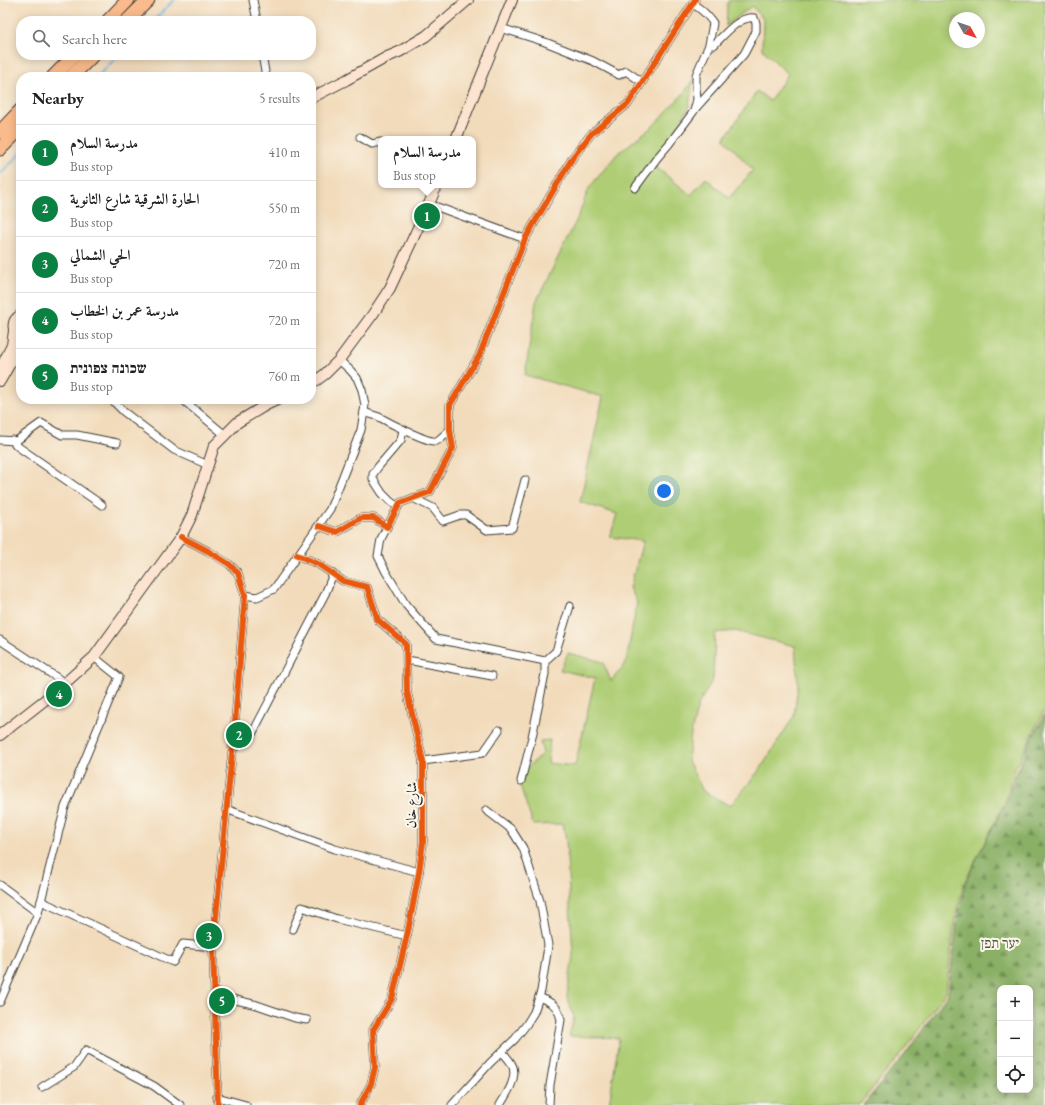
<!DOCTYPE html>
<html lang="en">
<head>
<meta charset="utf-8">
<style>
  body { margin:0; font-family:"EB Garamond",Amiri,"Frank Ruhl Libre",serif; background:#f6f6f6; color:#202124 }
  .controls { position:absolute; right:12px; bottom:12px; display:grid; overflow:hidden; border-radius:8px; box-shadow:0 2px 10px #0003 }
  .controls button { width:36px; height:36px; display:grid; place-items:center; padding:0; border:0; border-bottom:1px solid #e0e0e0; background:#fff; color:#202124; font:20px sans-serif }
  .compass { position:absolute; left:949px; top:12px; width:36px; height:36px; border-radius:50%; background:#fff; box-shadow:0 2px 10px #0003; rotate:130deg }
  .you { position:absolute; left:664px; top:491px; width:14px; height:14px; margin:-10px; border:3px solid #fff; border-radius:50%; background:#1a73e8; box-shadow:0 0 0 6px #1a73e833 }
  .badge { display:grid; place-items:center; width:26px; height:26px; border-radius:50%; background:#0b8043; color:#fff; font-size:13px; font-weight:700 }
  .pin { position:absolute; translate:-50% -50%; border:2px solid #fff; box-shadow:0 1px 4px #0006 }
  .popup { position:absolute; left:378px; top:136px; width:98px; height:52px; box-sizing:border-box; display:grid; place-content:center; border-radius:8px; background:#fff; filter:drop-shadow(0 1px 3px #0005); font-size:13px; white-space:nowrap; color:#757577 }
  .popup b { font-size:15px; color:#202124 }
  .popup::after { content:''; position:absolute; left:50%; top:100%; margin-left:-8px; border:8px solid transparent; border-top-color:#fff }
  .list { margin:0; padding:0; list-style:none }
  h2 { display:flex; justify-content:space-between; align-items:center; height:52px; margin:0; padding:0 16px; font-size:17px }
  h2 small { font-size:13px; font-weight:400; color:#757577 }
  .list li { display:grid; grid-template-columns:26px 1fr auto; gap:12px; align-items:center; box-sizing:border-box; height:56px; padding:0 16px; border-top:1px solid #e0e0e0 }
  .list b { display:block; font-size:15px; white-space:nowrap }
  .list p { margin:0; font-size:13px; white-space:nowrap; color:#757577 }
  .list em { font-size:13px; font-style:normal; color:#757577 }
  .icon { flex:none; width:22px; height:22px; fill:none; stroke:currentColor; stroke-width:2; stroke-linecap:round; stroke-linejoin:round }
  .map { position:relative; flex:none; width:1045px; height:1105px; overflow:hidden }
  .search { position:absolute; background:#fff; box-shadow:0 2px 10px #0003; left:16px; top:16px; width:300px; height:44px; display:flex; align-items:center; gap:10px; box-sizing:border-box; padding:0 14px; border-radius:16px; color:#757577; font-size:15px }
  .panel { position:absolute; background:#fff; box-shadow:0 2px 10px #0003; left:16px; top:72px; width:300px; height:332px; border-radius:16px }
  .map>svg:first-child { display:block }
</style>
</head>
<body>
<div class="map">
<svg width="1045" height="1105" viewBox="0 0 1045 1105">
  <defs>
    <pattern id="forest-firs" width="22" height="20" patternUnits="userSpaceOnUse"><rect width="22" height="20" fill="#8ab066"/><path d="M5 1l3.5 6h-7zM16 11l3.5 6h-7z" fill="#708e53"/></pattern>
  </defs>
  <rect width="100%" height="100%" fill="#fbf7ec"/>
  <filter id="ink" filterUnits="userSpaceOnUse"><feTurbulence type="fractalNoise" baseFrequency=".025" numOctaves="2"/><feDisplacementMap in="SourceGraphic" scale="8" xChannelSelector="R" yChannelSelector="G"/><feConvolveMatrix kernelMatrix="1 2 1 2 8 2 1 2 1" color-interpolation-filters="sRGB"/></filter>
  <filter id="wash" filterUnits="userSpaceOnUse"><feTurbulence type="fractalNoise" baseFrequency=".012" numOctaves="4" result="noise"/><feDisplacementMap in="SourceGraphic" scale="16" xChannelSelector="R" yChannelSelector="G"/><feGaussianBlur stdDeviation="0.9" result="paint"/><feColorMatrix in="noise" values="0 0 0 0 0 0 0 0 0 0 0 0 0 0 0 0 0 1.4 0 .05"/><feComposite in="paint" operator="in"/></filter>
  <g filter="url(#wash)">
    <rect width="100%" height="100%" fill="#f2dbbb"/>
    <path fill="#aecd75" stroke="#657448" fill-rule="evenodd" d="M 729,0 L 1045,0 L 1045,709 L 1014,771 L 1005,802 L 964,883 L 955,919 L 946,992 L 901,1054 L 859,1105 L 609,1105 L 619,1038 L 569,1036 L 574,1018 L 567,996 L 573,955 L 566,841 L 563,824 L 533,825 L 519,782 L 527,768 L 543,753 L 540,741 L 550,740 L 548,763 L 575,766 L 595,678 L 560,670 L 568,653 L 603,662 L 611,681 L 626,663 L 637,602 L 630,588 L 643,541 L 610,537 L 617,514 L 580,502 L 603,397 L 525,375 L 536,302 L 578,217 L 589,188 L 617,154 L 653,126 L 684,93 L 693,79 L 689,107 L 667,145 L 651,163 L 691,195 L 706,178 L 729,198 L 753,170 L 724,139 L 757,91 L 770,101 L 788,74 L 762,49 L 763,19 L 752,6 L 726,26 L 727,5 ZM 955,18 L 979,18 L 979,42 L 955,42 ZM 735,631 L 795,646 L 798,685 L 794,716 L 761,768 L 730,806 L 703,791 L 688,761 L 691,734 L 698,705 L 713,679 L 715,633 Z"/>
    <path fill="url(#forest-firs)" stroke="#536641" fill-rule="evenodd" d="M 1045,714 L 1045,1105 L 863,1105 L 906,1053 L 948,994 L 957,922 L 965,884 L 978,856 L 1007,801 L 1012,784 L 1028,746 ZM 1000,988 L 1030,988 L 1030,1090 L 1000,1090 Z"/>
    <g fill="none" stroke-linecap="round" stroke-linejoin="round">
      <g stroke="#6eb9e7" stroke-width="2">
        <polyline points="153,21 174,0"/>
        <polyline points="97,77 119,55"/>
        <polyline points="0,174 21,153"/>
      </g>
    </g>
  </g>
  <g filter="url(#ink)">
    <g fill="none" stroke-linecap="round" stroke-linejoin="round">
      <defs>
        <g id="street">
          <polyline points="253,0 257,21"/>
          <polyline points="501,28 545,42 593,61 619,75 626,71 642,82"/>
          <polyline points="262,55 266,77"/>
          <path d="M 695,109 L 744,54 L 756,31 L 756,23 L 754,18 C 740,15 723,36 714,45 L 709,45"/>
          <polyline points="360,137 372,144 381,142"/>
          <path d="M 635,188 L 657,158 L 669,144 L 694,111 L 697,99 L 696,88 L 696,75 L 709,45 L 713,23 C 708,15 701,9 693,4"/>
          <polyline points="429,204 525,239"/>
          <polyline points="311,372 317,380"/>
          <polyline points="111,399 124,412 174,450 208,465"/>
          <polyline points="182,399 225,435"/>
          <path d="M 364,412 C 369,414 374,415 379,417 C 388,422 428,443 436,441 C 439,441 445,433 450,430"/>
          <polyline points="0,440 16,441 41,423 62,435 77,435 117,443"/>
          <polyline points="12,440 17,446 102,505"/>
          <polyline points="413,498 433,508 443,521 460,515 466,515 487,530 512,528 525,480"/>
          <polyline points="398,507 390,501 382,493 373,479 373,474 378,467 401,440 403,430"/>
          <polyline points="319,526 337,532 361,518 374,518 387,527 400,503 430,492 453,448 450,430 450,405 479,356 525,239 573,157 592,133 628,104 695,0"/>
          <polyline points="387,527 381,539 378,556 386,572 406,605 436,639 545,661 556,651 570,606"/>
          <polyline points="181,537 208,551 229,564 238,573 245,595 235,723 213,947 218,1105"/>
          <polyline points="297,555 318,564 343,581 367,587 378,620 406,644 407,692 423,761 423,842 419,872 408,931 392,999 373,1030 375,1067 371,1084 360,1105"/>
          <polyline points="245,595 257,597 274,589 330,509 361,430 365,405 362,390 357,378 350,370 339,360"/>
          <polyline points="0,640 65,683"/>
          <polyline points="407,660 492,676"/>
          <polyline points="232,749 250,738 325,594 333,574"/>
          <polyline points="423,761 483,753 499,730"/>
          <polyline points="521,781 532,737 545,674 545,661"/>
          <polyline points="226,809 335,849 419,872"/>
          <polyline points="0,885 38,913"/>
          <polyline points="41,901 173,962 183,944 213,947"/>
          <polyline points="293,929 302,907 337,919 407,936"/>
          <polyline points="215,995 257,1005 295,1018 307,1020"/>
          <path d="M 539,997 C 552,1003 558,1005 561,1020 L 550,1085 L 549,1105"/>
          <polyline points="0,1002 38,913 65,807 119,677 94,657"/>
          <polyline points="42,1087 74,1067 86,1050 154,1086 180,1105"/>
          <polyline points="217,1097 246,1105"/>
          <polyline points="452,1105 490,1063 515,1039 526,1025 534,1012 541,991 547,953 548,945 540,901 523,848 511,829 486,810"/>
          <path d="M 500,1105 C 506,1095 517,1080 513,1067 C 511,1061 506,1056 502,1052"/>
        </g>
        <g id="secondary">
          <polyline points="311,98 346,80 387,57 399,52 426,36 468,0"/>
          <polyline points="456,139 512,0"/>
          <path d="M 21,315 C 11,320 11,332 21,337"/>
          <polyline points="0,370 12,345 14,331"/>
          <polyline points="0,381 12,360 21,346"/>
          <polyline points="311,383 317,380 325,374 339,360 373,314 390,288 429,204 437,185"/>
          <polyline points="0,735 55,692 94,657 181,537 192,515 214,446 238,422 266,405 279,399"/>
        </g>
        <g id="highway">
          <polyline points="108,21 128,0"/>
          <polyline points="127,21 148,0"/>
          <polyline points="53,77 75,55"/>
          <polyline points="71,77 93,55"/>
          <polyline points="0,132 21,110"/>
          <polyline points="0,149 21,128"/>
        </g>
      </defs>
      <use href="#street" stroke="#3c3934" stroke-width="9"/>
      <use href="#secondary" stroke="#3c3934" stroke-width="12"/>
      <use href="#highway" stroke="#3c3934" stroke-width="15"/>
      <use href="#street" stroke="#fff" stroke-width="7"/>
      <use href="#secondary" stroke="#fde4d1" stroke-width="10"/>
      <use href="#highway" stroke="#fabb8c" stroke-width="13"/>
      <defs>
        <g id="cycleway">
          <polyline points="319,526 337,532 361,518 374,518 387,527 400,503 430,492 453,448 450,430 450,405 479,356 525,239 573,157 592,133 628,104 695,0"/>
          <polyline points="181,537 208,551 229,564 238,573 245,595 235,723 213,947 218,1105"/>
          <polyline points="297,555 318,564 343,581 367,587 378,620 406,644 407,692 423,761 423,842 419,872 408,931 392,999 373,1030 375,1067 371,1084 360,1105"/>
        </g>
      </defs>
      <use href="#cycleway" stroke="#fbf7ec" stroke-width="8"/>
      <use href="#cycleway" stroke="#e8590c" stroke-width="6"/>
    </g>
  </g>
  <g text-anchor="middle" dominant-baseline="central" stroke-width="4" stroke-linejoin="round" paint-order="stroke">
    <g font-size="14" fill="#1c1c1c" stroke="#fbf7ec">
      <text transform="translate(411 805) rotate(-89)">شارع خان</text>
    </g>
    <g font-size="14" fill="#4f5a3b" stroke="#fbf7ec">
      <text x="1000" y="943">יער תפן</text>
    </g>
  </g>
</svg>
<div class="controls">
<button>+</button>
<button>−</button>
<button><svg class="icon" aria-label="locate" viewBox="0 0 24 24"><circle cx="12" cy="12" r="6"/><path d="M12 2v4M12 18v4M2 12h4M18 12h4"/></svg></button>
</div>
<svg class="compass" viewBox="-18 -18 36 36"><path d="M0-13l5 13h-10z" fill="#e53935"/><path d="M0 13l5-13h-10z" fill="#757577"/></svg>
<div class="you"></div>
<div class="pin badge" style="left:427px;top:216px">1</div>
<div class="popup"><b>مدرسة السلام</b>Bus stop</div>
<div class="pin badge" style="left:239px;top:735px">2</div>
<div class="pin badge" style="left:209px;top:936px">3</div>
<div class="pin badge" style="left:59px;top:694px">4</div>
<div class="pin badge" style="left:222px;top:1001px">5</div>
<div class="search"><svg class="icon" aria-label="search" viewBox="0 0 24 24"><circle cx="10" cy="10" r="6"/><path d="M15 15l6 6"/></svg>Search here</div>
<section class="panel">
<h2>Nearby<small>5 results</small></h2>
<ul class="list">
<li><span class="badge">1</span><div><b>مدرسة السلام</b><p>Bus stop</p></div><em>410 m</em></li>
<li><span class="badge">2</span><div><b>الحارة الشرقية شارع الثانوية</b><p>Bus stop</p></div><em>550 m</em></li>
<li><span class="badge">3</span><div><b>الحي الشمالي</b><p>Bus stop</p></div><em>720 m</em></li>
<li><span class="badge">4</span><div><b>مدرسة عمر بن الخطاب</b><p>Bus stop</p></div><em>720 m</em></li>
<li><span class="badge">5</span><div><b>שכונה צפונית</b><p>Bus stop</p></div><em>760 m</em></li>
</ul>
</section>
</div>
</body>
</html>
